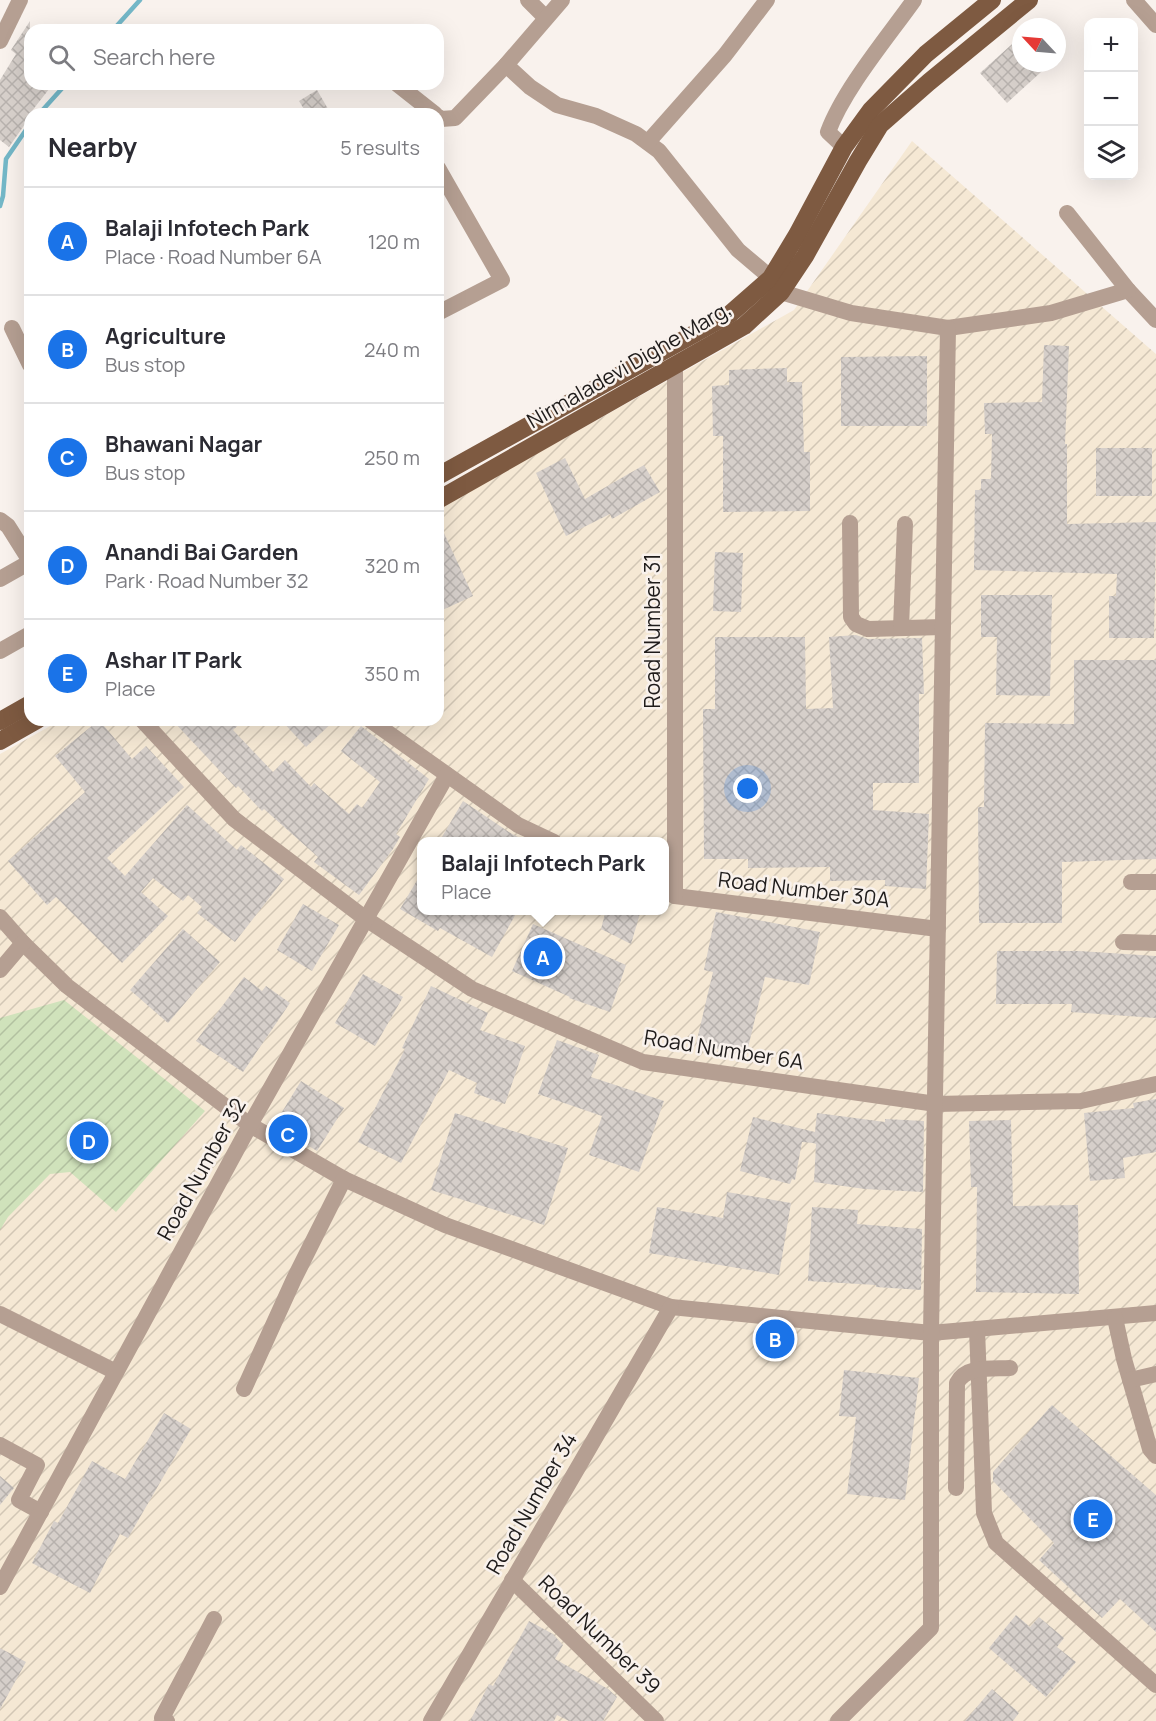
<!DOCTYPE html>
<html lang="en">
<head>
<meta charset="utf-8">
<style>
  body { margin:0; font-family:Manrope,sans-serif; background:#f7f7f7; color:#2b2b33 }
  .controls { position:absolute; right:18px; top:18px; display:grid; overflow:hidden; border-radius:12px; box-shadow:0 6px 24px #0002 }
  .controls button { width:54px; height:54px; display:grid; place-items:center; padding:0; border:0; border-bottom:2px solid #e1e1e2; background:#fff; color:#2b2b33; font:30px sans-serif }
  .compass { position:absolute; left:1012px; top:18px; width:54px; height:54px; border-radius:50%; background:#fff; box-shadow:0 6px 24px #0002; rotate:296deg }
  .you { position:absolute; left:748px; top:789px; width:21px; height:21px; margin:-15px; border:4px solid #fff; border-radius:50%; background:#1a73e8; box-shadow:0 0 0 9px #1a73e833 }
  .badge { display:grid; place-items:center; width:39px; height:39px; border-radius:50%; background:#1a73e8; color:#fff; font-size:20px; font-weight:700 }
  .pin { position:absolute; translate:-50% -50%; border:3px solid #fff; box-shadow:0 2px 6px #0006 }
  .popup { position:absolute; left:417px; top:837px; width:252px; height:78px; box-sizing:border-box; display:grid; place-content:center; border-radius:12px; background:#fff; filter:drop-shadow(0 2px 4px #0005); font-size:20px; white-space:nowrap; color:#7c7c81 }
  .popup b { font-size:22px; color:#2b2b33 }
  .popup::after { content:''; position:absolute; left:50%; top:100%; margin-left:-12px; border:12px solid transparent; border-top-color:#fff }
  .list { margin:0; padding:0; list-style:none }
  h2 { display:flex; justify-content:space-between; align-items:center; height:78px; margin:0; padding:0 24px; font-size:26px }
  h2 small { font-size:20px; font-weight:400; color:#7c7c81 }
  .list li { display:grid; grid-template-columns:39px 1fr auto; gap:18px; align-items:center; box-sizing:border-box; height:108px; padding:0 24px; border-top:2px solid #e1e1e2 }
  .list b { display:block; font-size:22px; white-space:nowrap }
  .list p { margin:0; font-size:20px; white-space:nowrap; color:#7c7c81 }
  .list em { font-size:20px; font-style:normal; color:#7c7c81 }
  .icon { flex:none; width:33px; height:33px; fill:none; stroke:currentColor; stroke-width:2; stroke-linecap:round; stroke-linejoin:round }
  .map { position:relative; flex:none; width:1156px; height:1721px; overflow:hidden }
  .search { position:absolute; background:#fff; box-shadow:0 6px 24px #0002; left:24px; top:24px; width:420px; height:66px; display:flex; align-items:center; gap:15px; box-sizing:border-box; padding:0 21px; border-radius:18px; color:#7c7c81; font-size:22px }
  .panel { position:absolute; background:#fff; box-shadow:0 6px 24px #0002; left:24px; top:108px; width:420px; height:618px; border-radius:18px }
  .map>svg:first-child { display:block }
</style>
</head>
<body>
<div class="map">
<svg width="1156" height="1721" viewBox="0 0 1156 1721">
  <defs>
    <pattern id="industrial-furrows" width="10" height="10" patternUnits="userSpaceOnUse" patternTransform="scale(1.5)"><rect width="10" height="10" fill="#f5e8d4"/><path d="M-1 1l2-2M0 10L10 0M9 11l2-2" fill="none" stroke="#d2c6b5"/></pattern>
    <pattern id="garden-furrows" width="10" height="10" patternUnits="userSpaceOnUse" patternTransform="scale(1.5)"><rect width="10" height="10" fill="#d0e2bb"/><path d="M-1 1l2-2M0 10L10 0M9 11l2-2" fill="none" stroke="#b2c1a0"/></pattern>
    <pattern id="building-cross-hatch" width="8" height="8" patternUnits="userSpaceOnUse" patternTransform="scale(1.5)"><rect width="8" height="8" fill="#d6cfca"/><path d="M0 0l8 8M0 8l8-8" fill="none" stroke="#b7b1ad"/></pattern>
  </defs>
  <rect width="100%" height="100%" fill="#f9f2ed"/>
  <path fill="url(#industrial-furrows)" fill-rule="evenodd" d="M 912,141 L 1156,354 L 1156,1721 L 0,1721 L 0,754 L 61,720 L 438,720 L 438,509 L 794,310 ZM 422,842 L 664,842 L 664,910 L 422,910 Z"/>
  <polygon fill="url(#garden-furrows)" points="64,1000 205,1111 116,1212 70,1172 50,1174 8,1217 0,1230 0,1018"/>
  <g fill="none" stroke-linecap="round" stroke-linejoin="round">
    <g stroke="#74b7c7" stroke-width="4.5">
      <polyline points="113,30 140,0"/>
      <polyline points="39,114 66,84"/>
      <polyline points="0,206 3,196 6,159 30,124"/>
    </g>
  </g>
  <g fill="url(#building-cross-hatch)">
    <polygon points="30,21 30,84 53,84 28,116 30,117 9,147 0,140 0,80 16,54 11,50"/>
    <polygon points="1021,36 1021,63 1051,63 1007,103 980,73"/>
    <polygon points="317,90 331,114 307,114 299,101"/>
    <polygon points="1044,345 1069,346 1065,444 1067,444 1067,524 1156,522 1154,638 1109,638 1109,596 1116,596 1117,574 974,570 975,490 981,490 981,479 991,479 992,434 985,434 984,403 1042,402"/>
    <polygon points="927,356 927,426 841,426 841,357"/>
    <polygon points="787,368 787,382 802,382 804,452 810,452 810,511 723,512 723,436 713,436 712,386 729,385 729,370"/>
    <rect x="1096" y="448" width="56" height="48"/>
    <polygon points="565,458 585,499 644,465 660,492 612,519 610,514 566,536 536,473"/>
    <polygon points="438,520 473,596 438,612"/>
    <polygon points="715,552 743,553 741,612 713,611"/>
    <polygon points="981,595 1052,595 1050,696 996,695 997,637 981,637"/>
    <polygon points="856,635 868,639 922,638 924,694 919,694 919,783 873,783 873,810 929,814 926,889 885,886 885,880 830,881 830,867 748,868 748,859 704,859 703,709 715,709 715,637 805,637 806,709 833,708 829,637"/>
    <polygon points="1074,660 1156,660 1156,859 1062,862 1062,923 979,923 978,807 984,807 985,723 1074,724"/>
    <polygon points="99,720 132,759 146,746 184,787 107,858 125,876 187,805 237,850 241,845 284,879 235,942 197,913 202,907 188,895 183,901 153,878 141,892 168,916 122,963 56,897 47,905 8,861 85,792 55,756"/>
    <polygon points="172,720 244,720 233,730 273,772 285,760 311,787 314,783 349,814 357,804 362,808 380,782 341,751 361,726 429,779 396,834 400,837 393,849 359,895 314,862 318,857 264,809 262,811 238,786 236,788"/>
    <polygon points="281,720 335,720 306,747"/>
    <polygon points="463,801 512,834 528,842 439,842"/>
    <polygon points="422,872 422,910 518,910 492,957 440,928 438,931 400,909"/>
    <polygon points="303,904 339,925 312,971 277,950"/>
    <polygon points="606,910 641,910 631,944 601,929"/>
    <polygon points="716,912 820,932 809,985 765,977 746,1056 696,1044 713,972 704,970"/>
    <polygon points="533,924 626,965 610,1012 569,998 570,997 512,971"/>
    <polygon points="183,929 220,962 168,1023 130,990"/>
    <polygon points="997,951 1079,951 1156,956 1156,1018 1071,1012 1072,1004 996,1004"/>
    <polygon points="363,974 403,997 375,1046 335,1023"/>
    <polygon points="244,977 262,991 266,986 290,1003 243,1072 196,1041"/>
    <polygon points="431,986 488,1013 480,1030 525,1046 505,1104 474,1093 477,1083 449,1070 401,1163 358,1142 405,1049 402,1048"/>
    <polygon points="557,1040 599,1055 591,1077 664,1101 639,1172 589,1155 602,1116 538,1094"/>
    <polygon points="301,1081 344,1108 317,1151 274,1125"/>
    <polygon points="1156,1099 1156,1152 1123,1158 1125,1178 1090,1181 1084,1113 1134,1108 1133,1103"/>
    <polygon points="455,1113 568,1148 544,1225 431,1190"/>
    <polygon points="817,1113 885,1122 885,1119 924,1121 923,1192 865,1189 814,1182 816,1144 813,1143 802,1142 795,1180 792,1179 790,1184 740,1171 753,1117 815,1132"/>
    <polygon points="1011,1120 1013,1206 1078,1205 1079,1294 976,1292 977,1187 971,1187 969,1121"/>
    <polygon points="727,1192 791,1203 779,1275 649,1253 657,1207 723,1218"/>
    <polygon points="812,1207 858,1210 857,1224 922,1229 921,1290 876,1287 876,1285 808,1281"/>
    <polygon points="844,1370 919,1378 905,1500 847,1494 856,1417 839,1416"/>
    <polygon points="1052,1405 1156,1495 1156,1632 1120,1599 1102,1618 1039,1560 1054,1543 993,1481 993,1472"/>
    <polygon points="164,1413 191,1429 128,1538 120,1534 90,1593 32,1563 54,1521 58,1523 92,1461 125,1479"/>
    <polygon points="0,1476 14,1488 0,1505"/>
    <polygon points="1016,1615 1030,1627 1039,1617 1064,1638 1057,1647 1076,1662 1046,1697 989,1648"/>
    <polygon points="529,1621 553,1634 563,1645 555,1659 608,1689 617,1697 603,1721 569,1721 557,1715 554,1721 470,1721 489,1684 493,1686"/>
    <polygon points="0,1648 26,1662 0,1709"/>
    <polygon points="992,1689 1019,1713 1013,1721 965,1721"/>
  </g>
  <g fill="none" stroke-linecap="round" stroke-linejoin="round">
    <g stroke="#b59f92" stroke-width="16">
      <polyline points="528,0 546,18"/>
      <polyline points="1134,0 1156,25"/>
      <polyline points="0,41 20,0"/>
      <polyline points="506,65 530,87 557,105 596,116 636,134 659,151 738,250 771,278 781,292 851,313 948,328 1051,313 1128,290 1156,320"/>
      <polyline points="397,84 435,114"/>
      <polyline points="438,117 441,119 455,118 506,65 562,0"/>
      <polyline points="648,142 725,55 767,0"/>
      <path d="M 844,147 L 828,132 C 844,89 887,38 914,0"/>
      <polyline points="438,168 502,280 438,313"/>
      <polyline points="1067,213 1128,290"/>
      <polyline points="12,328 30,365"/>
      <polyline points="0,520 8,526 30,561"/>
      <polyline points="850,523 851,617 856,624 868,629 943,627"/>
      <polyline points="0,579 30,562"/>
      <polyline points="901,628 905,524"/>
      <polyline points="0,651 30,634"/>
      <polyline points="142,720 234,819 366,919 472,989 643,1062 936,1104 1081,1101 1156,1084"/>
      <polyline points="370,720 518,825 554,842"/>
      <polyline points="1131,882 1156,882"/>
      <polyline points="665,891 675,896 938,929"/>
      <polyline points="675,896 675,366"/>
      <polyline points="0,917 23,943 67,986 250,1125 344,1179 445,1225 671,1307 931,1333 1156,1313"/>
      <polyline points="1123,942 1156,943"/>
      <polyline points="0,970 23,943"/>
      <polyline points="0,1314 116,1372"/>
      <polyline points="1115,1318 1124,1359 1150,1449 1156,1456"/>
      <polyline points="977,1329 984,1513 996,1543 1156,1685"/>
      <polyline points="1130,1380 1156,1374"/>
      <polyline points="244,1389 294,1279 344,1179"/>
      <polyline points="0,1445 37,1465 19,1500 41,1512"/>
      <path d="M 956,1488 L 957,1383 C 966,1365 993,1369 1010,1368"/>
      <polyline points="512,1580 656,1721"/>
      <polyline points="0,1587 250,1125 447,775"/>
      <polyline points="167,1721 162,1718 214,1619"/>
      <polyline points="431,1721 671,1307"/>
      <polyline points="838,1721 931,1628 931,1333 948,328"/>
    </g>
    <g stroke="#7e5a41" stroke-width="18">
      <polyline points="438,476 730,314 771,278 797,235 844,147 871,110 926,54 992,0"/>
      <polyline points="438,500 744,326 781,292 805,256 858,161 880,125 929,82 1029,0"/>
      <polyline points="0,721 30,704"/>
      <polyline points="0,741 37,720"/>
    </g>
  </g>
  <g text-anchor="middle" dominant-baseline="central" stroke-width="5" stroke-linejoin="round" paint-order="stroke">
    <g font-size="21" fill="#1f1c1b" stroke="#f9f2ed">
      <text transform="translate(629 364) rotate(-30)">Nirmaladevi Dighe Marg,</text>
      <text transform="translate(652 631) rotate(-90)">Road Number 31</text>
      <text transform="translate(804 889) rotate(7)">Road Number 30A</text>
      <text transform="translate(724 1049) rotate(9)">Road Number 6A</text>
      <text transform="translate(201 1169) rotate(-61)">Road Number 32</text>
      <text transform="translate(531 1503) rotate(-60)">Road Number 34</text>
      <text transform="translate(600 1634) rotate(44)">Road Number 39</text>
    </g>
  </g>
</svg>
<div class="controls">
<button>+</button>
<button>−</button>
<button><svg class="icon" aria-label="layers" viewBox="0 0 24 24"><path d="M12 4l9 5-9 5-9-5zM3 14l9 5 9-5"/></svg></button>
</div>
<svg class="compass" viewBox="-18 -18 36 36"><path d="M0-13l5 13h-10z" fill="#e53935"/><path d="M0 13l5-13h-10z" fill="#7c7c81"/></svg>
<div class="you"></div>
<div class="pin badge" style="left:543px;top:957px">A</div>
<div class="popup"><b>Balaji Infotech Park</b>Place</div>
<div class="pin badge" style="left:775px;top:1339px">B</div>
<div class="pin badge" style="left:288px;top:1134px">C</div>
<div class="pin badge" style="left:89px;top:1141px">D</div>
<div class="pin badge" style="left:1093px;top:1519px">E</div>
<div class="search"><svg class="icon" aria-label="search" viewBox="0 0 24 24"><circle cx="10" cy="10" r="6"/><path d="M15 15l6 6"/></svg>Search here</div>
<section class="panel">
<h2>Nearby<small>5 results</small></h2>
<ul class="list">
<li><span class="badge">A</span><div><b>Balaji Infotech Park</b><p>Place · Road Number 6A</p></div><em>120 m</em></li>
<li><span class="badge">B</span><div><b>Agriculture</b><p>Bus stop</p></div><em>240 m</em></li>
<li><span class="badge">C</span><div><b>Bhawani Nagar</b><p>Bus stop</p></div><em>250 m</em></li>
<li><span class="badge">D</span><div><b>Anandi Bai Garden</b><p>Park · Road Number 32</p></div><em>320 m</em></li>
<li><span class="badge">E</span><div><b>Ashar IT Park</b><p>Place</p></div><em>350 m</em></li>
</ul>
</section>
</div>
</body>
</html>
